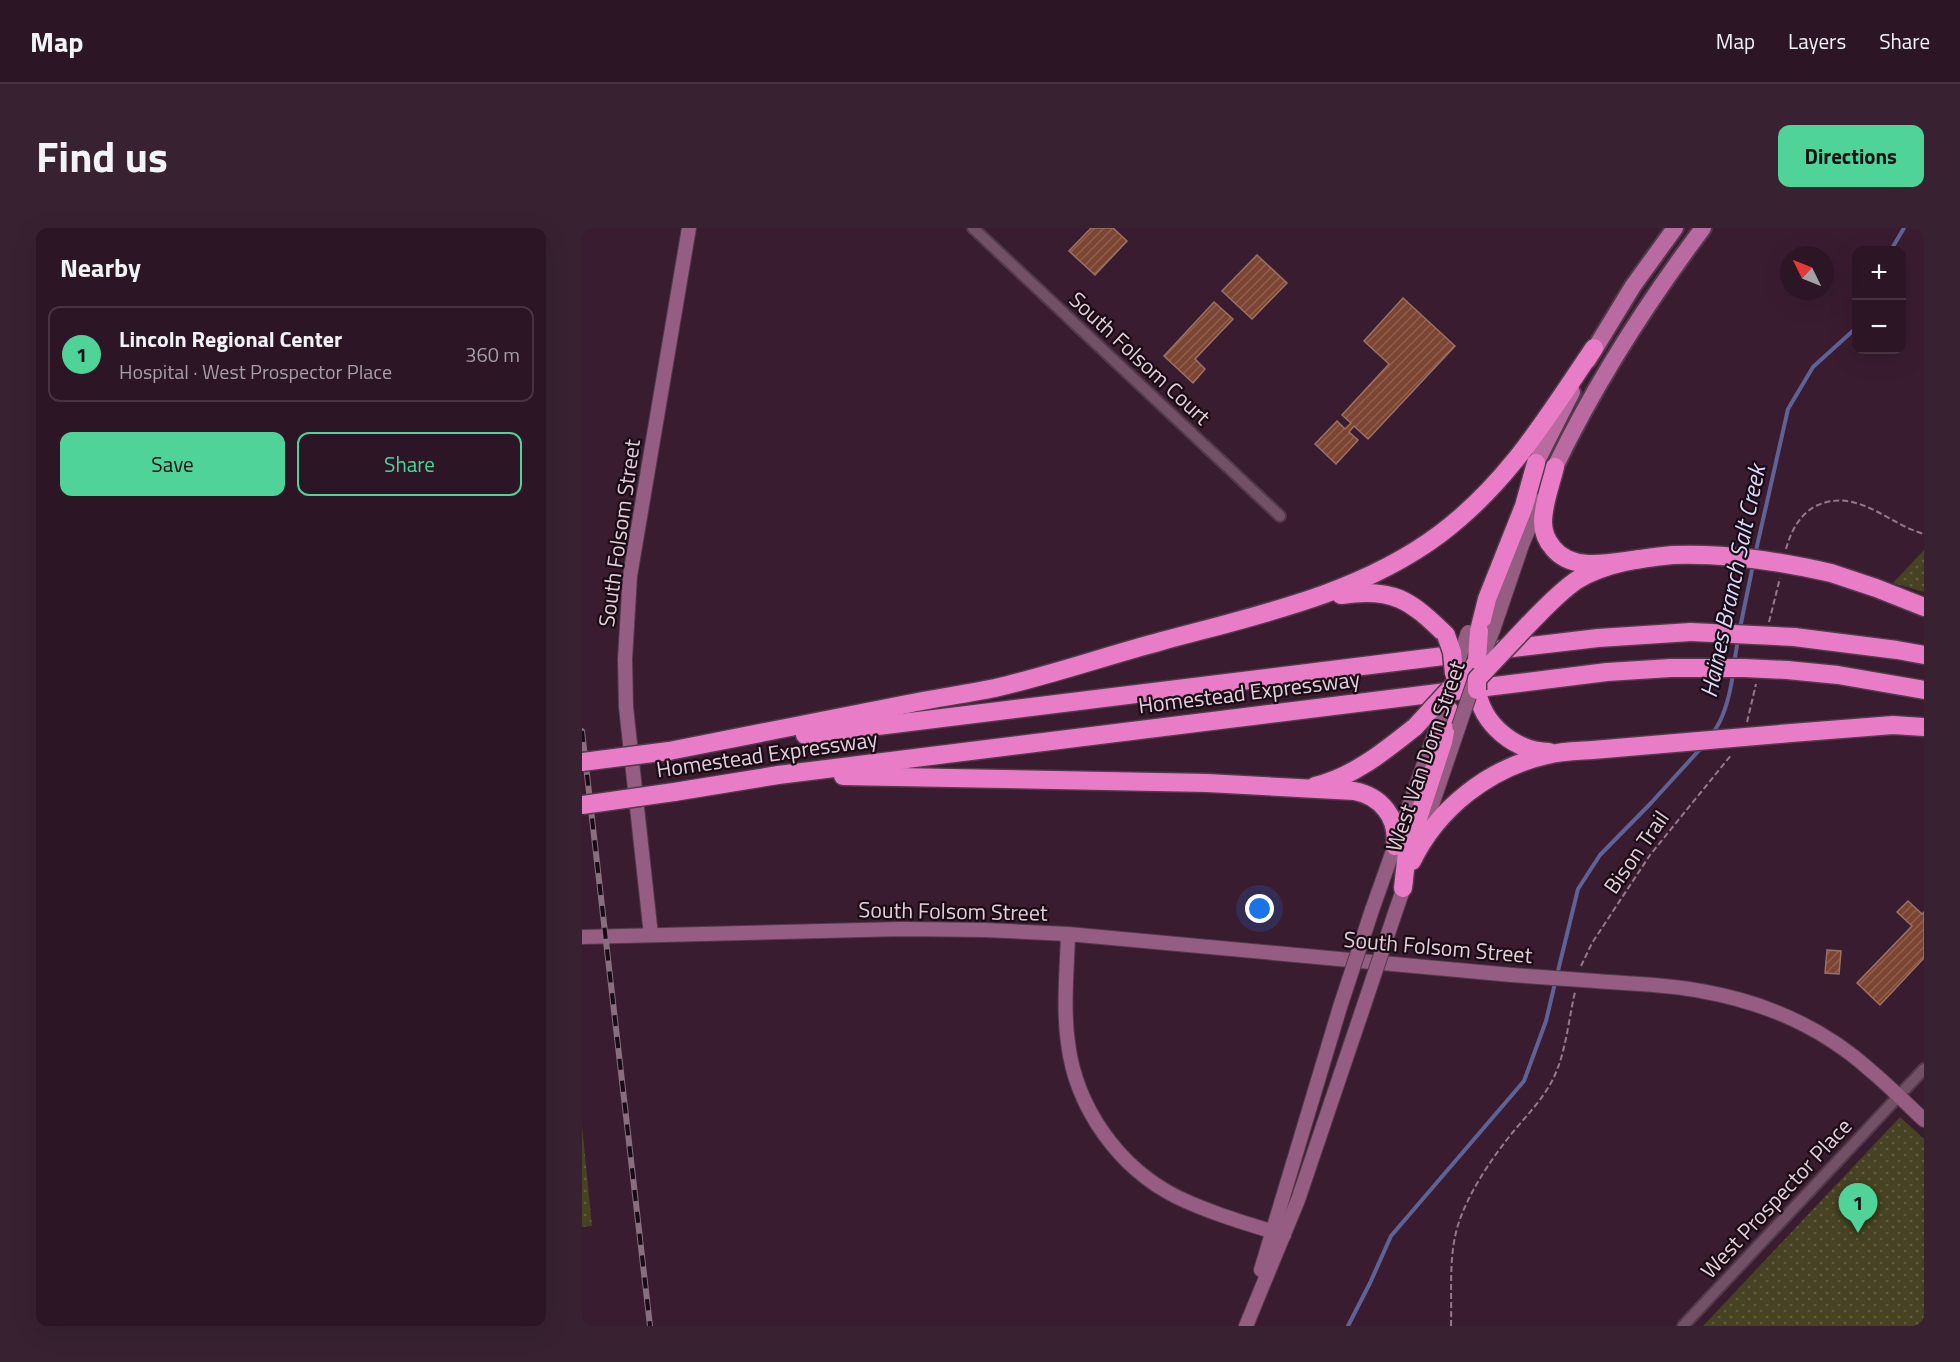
<!DOCTYPE html>
<html lang="en">
<head>
<meta charset="utf-8">
<style>
  body { margin:0; font-family:"Titillium Web",sans-serif; background:#382231; color:#f1f3f6 }
  .controls { position:absolute; right:18px; top:18px; display:grid; overflow:hidden; border-radius:12px; box-shadow:0 6px 24px #0002 }
  .controls button { width:54px; height:54px; display:grid; place-items:center; padding:0; border:0; border-bottom:2px solid #483441; background:#2c1524; color:#f1f3f6; font:30px sans-serif }
  .compass { position:absolute; left:1198px; top:18px; width:54px; height:54px; border-radius:50%; background:#2c1524; box-shadow:0 6px 24px #0002; rotate:313deg }
  .you { position:absolute; left:678px; top:681px; width:21px; height:21px; margin:-15px; border:4px solid #fff; border-radius:50%; background:#1a73e8; box-shadow:0 0 0 9px #1a73e833 }
  .badge { display:grid; place-items:center; width:39px; height:39px; border-radius:50%; background:#50d398; color:#111; font-size:20px; font-weight:700 }
  .pin { position:absolute; translate:-50% -50px; filter:drop-shadow(0 2px 3px #0008) }
  .pin::after { content:''; position:absolute; top:32px; width:21px; height:18px; background:inherit; clip-path:polygon(0 0,100% 0,50% 100%) }
  .list { margin:0; padding:0; list-style:none }
  h2 { display:flex; justify-content:space-between; align-items:center; height:78px; margin:0; padding:0 24px; font-size:26px }
  h2 small { font-size:20px; font-weight:400; color:#a69fa6 }
  .list li { display:grid; grid-template-columns:39px 1fr auto; gap:18px; align-items:center; box-sizing:border-box; height:96px; margin:0 12px 12px; padding:0 12px; border:2px solid #483441; border-radius:12px }
  .list b { display:block; font-size:22px; white-space:nowrap }
  .list p { margin:0; font-size:20px; white-space:nowrap; color:#a69fa6 }
  .list em { font-size:20px; font-style:normal; color:#a69fa6 }
  .actions { display:flex; gap:12px; padding:18px 24px }
  .actions a { flex:1; padding:14px 0; border:2px solid #50d398; border-radius:12px; text-align:center; font-size:21px; color:#50d398 }
  .actions .main { background:#50d398; color:#111 }
  .map { position:relative; flex:none; width:1342px; height:1098px; overflow:hidden; border-radius:12px }
  header { display:flex; align-items:center; gap:36px; box-sizing:border-box; height:84px; padding:0 30px; background:#2c1524; border-bottom:2px solid #483441 }
  header strong { font-size:28px }
  nav { display:flex; gap:33px; margin-inline-start:auto; font-size:21px }
  .intro { display:flex; align-items:center; justify-content:space-between; box-sizing:border-box; height:144px; padding:0 36px }
  h1 { margin:0; font-size:42px }
  .button { padding:15px 27px; border-radius:12px; background:#50d398; color:#111; font-size:21px; font-weight:700 }
  main { display:flex; gap:36px; padding:0 36px }
  aside { flex:1; background:#2c1524; border-radius:12px; box-shadow:0 6px 24px #0002 }
  .map>svg:first-child { display:block }
</style>
</head>
<body>
<header>
<strong>Map</strong>
<nav><a>Map</a><a>Layers</a><a>Share</a></nav>
</header>
<div class="intro"><h1>Find us</h1><a class="button">Directions</a></div>
<main>
<aside>
<h2>Nearby<small></small></h2>
<ul class="list">
<li><span class="badge">1</span><div><b>Lincoln Regional Center</b><p>Hospital · West Prospector Place</p></div><em>360 m</em></li>
</ul>
<div class="actions"><a class="main">Save</a><a>Share</a></div>
</aside>
<div class="map">
<svg width="1342" height="1098" viewBox="0 0 1342 1098">
  <defs>
    <pattern id="park-dots" width="8" height="8" patternUnits="userSpaceOnUse" patternTransform="scale(1.5)"><rect width="8" height="8" fill="#474221"/><path d="M2 2h.1M6 6h.1" fill="none" stroke="#615c41" stroke-width="1.8" stroke-linecap="round"/></pattern>
    <pattern id="building-hatch" width="6" height="6" patternUnits="userSpaceOnUse" patternTransform="scale(1.5)"><rect width="6" height="6" fill="#7b4532"/><path d="M-1 1l2-2M0 6l6-6M5 7l2-2" fill="none" stroke="#8e5f4f"/></pattern>
  </defs>
  <rect width="100%" height="100%" fill="#3a1c30"/>
  <g fill="url(#park-dots)">
    <polygon points="1342,322 1342,364 1311,355"/>
    <polygon points="1318,889 1342,911 1342,1098 1121,1098"/>
    <polygon points="0,898 10,998 0,999"/>
  </g>
  <g fill="none" stroke-linecap="round" stroke-linejoin="round">
    <g stroke="#5f6295" stroke-width="4">
      <polyline points="1309,22 1322,0"/>
      <polyline points="1173,327 1206,181 1231,139 1274,100"/>
      <polyline points="1158,400 1171,337"/>
      <polyline points="1152,436 1156,411"/>
      <path d="M 1130,506 C 1143,490 1148,466 1151,446"/>
      <polyline points="975,747 996,661 1018,627 1069,575 1120,519"/>
      <polyline points="766,1098 788,1055 809,1008 942,853 964,793 973,755"/>
    </g>
  </g>
  <g fill="url(#building-hatch)" stroke="#9b7264" stroke-width="1.5">
    <polygon points="509,0 531,0 545,13 513,47 487,23"/>
    <polygon points="675,27 705,55 670,91 640,63"/>
    <polygon points="821,70 873,118 786,211 772,198 767,204 776,212 754,236 733,216 755,193 763,201 769,195 760,187 807,136 782,113"/>
    <polygon points="632,74 651,91 613,131 623,141 611,155 582,128"/>
    <polygon points="1326,673 1340,686 1342,684 1342,730 1298,777 1275,755 1330,698 1315,684"/>
    <polygon points="1245,722 1259,723 1257,746 1243,745"/>
  </g>
  <g fill="none" stroke-linecap="round" stroke-linejoin="round">
    <defs>
      <g id="street">
        <polyline points="391,0 698,288"/>
        <polyline points="1101,1098 1342,841"/>
      </g>
      <g id="secondary">
        <polyline points="911,402 940,317 959,272"/>
        <polyline points="839,609 877,498"/>
        <polyline points="790,682 856,496"/>
        <polyline points="813,685 824,653"/>
        <path d="M 486,706 C 485,742 481,780 486,815 C 494,880 537,940 595,969 C 628,985 666,996 702,1007"/>
        <polyline points="69,707 44,479 43,431 48,348 107,0"/>
        <polyline points="0,709 320,701 403,702 486,706 930,747"/>
        <path d="M 1014,753 C 1049,756 1085,756 1119,763 C 1182,774 1240,799 1288,842 C 1307,858 1324,875 1342,892"/>
        <polyline points="679,1042 758,779"/>
        <polyline points="664,1098 716,972 780,783"/>
      </g>
      <g id="primary">
        <polyline points="1006,132 1051,58 1093,0"/>
        <polyline points="954,235 990,164"/>
        <path d="M 973,239 C 1014,154 1064,76 1121,0"/>
      </g>
      <g id="highway">
        <path d="M 973,239 C 969,256 961,276 961,294 C 961,303 965,313 971,320 C 991,345 1030,334 1059,331"/>
        <polyline points="1249,345 1294,360 1342,379"/>
        <path d="M 759,367 C 811,359 828,372 864,407"/>
        <path d="M 946,397 C 961,382 977,364 995,352 C 1023,335 1059,330 1091,327"/>
        <polyline points="897,403 905,371 942,278 954,235"/>
        <polyline points="1212,409 1315,422 1342,427"/>
        <polyline points="914,422 1016,410 1109,404"/>
        <polyline points="1205,442 1256,447 1342,462"/>
        <polyline points="867,462 902,425"/>
        <path d="M 895,462 C 900,496 932,523 967,524"/>
        <polyline points="1209,505 1311,497 1342,499"/>
        <polyline points="223,507 886,425"/>
        <path d="M 87,523 C 166,507 246,492 325,476 C 354,470 384,466 413,460 C 469,447 524,428 580,413 C 676,387 778,366 858,306 C 927,254 965,189 1012,120"/>
        <path d="M 261,548 L 625,555 L 772,563 C 799,568 817,590 813,618"/>
        <path d="M 733,558 C 771,549 803,523 833,499"/>
        <polyline points="92,564 196,547 1025,444 1089,440"/>
        <path d="M 830,633 C 856,580 907,540 965,527 C 980,523 996,523 1011,522"/>
        <polyline points="821,660 825,624 861,514 867,482"/>
      </g>
    </defs>
    <use href="#street" stroke="#52394b" stroke-width="14"/>
    <use href="#secondary" stroke="#52394b" stroke-width="16"/>
    <use href="#primary" stroke="#52394b" stroke-width="20"/>
    <use href="#highway" stroke="#52394b" stroke-width="21"/>
    <g stroke="#937a8a" stroke-width="2" stroke-dasharray="6 3" stroke-linecap="butt">
      <path d="M 1204,321 C 1209,303 1218,285 1236,277 C 1276,260 1306,296 1342,306"/>
      <polyline points="1187,394 1198,350"/>
      <polyline points="1165,494 1174,456"/>
      <polyline points="999,738 1010,715 1068,627 1150,526"/>
      <path d="M 869,1098 C 870,1064 866,1026 877,994 C 888,962 910,930 931,904 C 945,887 960,872 970,853 C 984,826 986,794 993,764"/>
    </g>
    <use href="#street" stroke="#725066" stroke-width="10"/>
    <use href="#secondary" stroke="#965d83" stroke-width="14"/>
    <use href="#primary" stroke="#b96aa0" stroke-width="16"/>
    <use href="#highway" stroke="#e97cc6" stroke-width="18"/>
    <defs>
      <polyline id="rail" points="0,503 68,1098"/>
    </defs>
    <use href="#rail" stroke="#886e7f" stroke-width="6"/>
    <use href="#rail" stroke="#190b14" stroke-width="4" stroke-dasharray="11" stroke-linecap="butt"/>
    <defs>
      <g id="secondary-bridge">
        <polyline points="899,432 911,402"/>
        <polyline points="873,442 886,404"/>
        <polyline points="856,496 866,467"/>
        <polyline points="877,498 892,454"/>
        <polyline points="930,747 1014,753"/>
        <polyline points="758,779 790,682"/>
        <polyline points="780,783 813,685"/>
      </g>
      <g id="highway-bridge">
        <path d="M 1091,327 C 1145,325 1196,333 1249,345"/>
        <polyline points="1109,404 1212,409"/>
        <polyline points="864,407 870,424 872,446"/>
        <polyline points="895,432 897,403"/>
        <polyline points="1089,440 1162,440 1205,442"/>
        <polyline points="895,462 895,451 946,397"/>
        <polyline points="833,499 867,462"/>
        <polyline points="1011,522 1209,505"/>
        <polyline points="0,534 87,523"/>
        <polyline points="0,577 92,564"/>
      </g>
    </defs>
    <use href="#secondary-bridge" stroke="#52394b" stroke-width="16" stroke-linecap="butt"/>
    <use href="#highway-bridge" stroke="#52394b" stroke-width="21" stroke-linecap="butt"/>
    <use href="#secondary-bridge" stroke="#965d83" stroke-width="14"/>
    <use href="#highway-bridge" stroke="#e97cc6" stroke-width="18"/>
  </g>
  <g text-anchor="middle" dominant-baseline="central" stroke-width="4.5" stroke-linejoin="round" paint-order="stroke">
    <g font-size="22" fill="#e3cedb" stroke="#190b14">
      <text transform="translate(558 130) rotate(43)">South Folsom Court</text>
      <text transform="translate(37 305) rotate(-82)">South Folsom Street</text>
      <text transform="translate(667 464) rotate(-7)">Homestead Expressway</text>
      <text transform="translate(185 526) rotate(-8)">Homestead Expressway</text>
      <text transform="translate(843 528) rotate(-71)">West Van Dorn Street</text>
      <text transform="translate(1054 624) rotate(-55)">Bison Trail</text>
      <text transform="translate(371 683) rotate(1)">South Folsom Street</text>
      <text transform="translate(856 719) rotate(5)">South Folsom Street</text>
      <text transform="translate(1194 970) rotate(-47)">West Prospector Place</text>
    </g>
    <g font-size="24" font-style="italic" fill="#d8dbfb" stroke="#190b14">
      <text transform="translate(1150 353) rotate(-78)">Haines Branch Salt Creek</text>
    </g>
  </g>
</svg>
<div class="controls">
<button>+</button>
<button>−</button>
</div>
<svg class="compass" viewBox="-18 -18 36 36"><path d="M0-13l5 13h-10z" fill="#e53935"/><path d="M0 13l5-13h-10z" fill="#a69fa6"/></svg>
<div class="you"></div>
<div class="pin badge" style="left:1276px;top:1005px">1</div>
</div>
</main>
</body>
</html>
